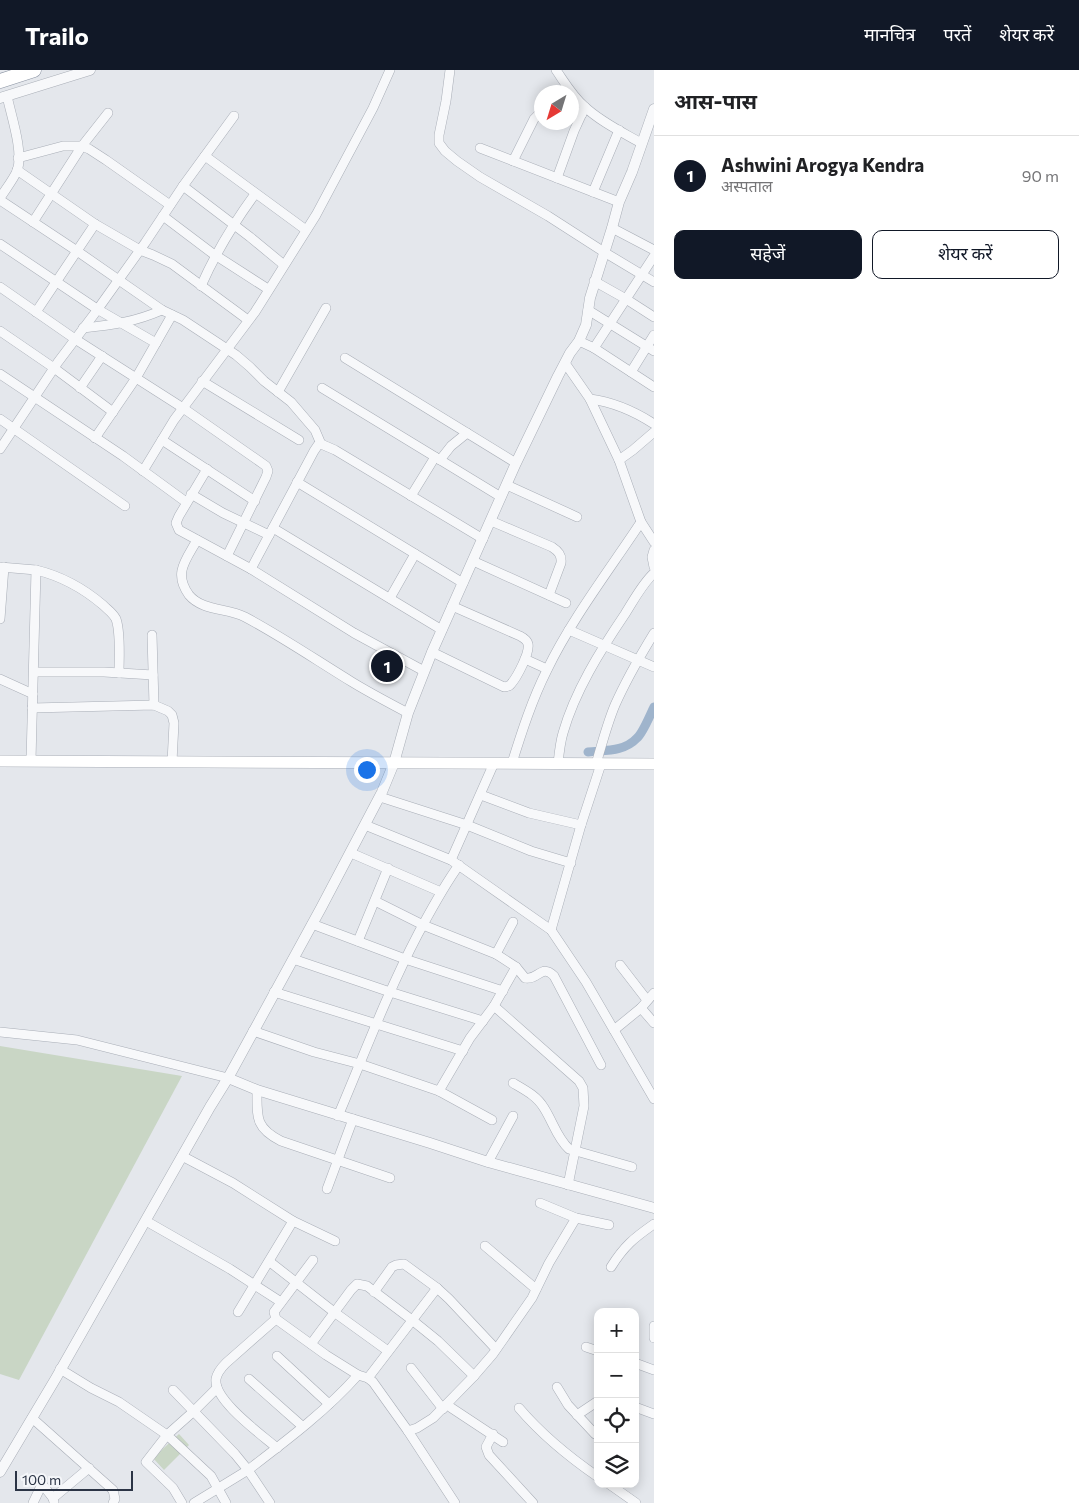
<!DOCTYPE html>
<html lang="hi">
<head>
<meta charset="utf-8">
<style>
  body { margin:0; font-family:Commissioner,"Noto Sans Devanagari",sans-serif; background:#f6f6f6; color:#202124 }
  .controls { position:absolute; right:15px; bottom:15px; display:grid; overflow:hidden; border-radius:10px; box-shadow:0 2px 12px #0003 }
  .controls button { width:45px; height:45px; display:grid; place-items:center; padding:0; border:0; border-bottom:1px solid #e0e0e0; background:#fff; color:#202124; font:25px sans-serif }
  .compass { position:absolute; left:534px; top:15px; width:45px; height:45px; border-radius:50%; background:#fff; box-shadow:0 2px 12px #0003; rotate:218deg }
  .scale { position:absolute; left:15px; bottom:12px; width:118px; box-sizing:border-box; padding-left:5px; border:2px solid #2b3445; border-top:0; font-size:14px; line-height:18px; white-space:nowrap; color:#2b3445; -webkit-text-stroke:4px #f4f6f9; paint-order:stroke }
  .you { position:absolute; left:366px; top:699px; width:18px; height:18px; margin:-12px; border:4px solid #fff; border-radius:50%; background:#1a73e8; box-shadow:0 0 0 8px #1a73e833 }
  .badge { display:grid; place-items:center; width:32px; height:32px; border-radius:50%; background:#111827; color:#fff; font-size:16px; font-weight:700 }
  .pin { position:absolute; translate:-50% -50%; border:2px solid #fff; box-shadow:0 1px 5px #0006 }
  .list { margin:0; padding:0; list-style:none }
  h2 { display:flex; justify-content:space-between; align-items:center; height:65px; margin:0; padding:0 20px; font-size:21px }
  h2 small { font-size:16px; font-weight:400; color:#757577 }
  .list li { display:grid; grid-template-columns:32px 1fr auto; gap:15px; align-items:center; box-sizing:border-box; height:80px; padding:0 20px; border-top:1px solid #e0e0e0 }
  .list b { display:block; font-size:19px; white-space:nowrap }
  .list p { margin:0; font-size:16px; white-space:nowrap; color:#757577 }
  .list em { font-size:16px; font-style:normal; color:#757577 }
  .actions { display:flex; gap:10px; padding:15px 20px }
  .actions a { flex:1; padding:11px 0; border:1px solid #111827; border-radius:10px; text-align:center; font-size:18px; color:#111827 }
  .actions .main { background:#111827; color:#fff }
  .icon { flex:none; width:28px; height:28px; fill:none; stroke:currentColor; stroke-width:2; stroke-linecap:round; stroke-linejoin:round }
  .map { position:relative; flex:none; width:654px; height:1433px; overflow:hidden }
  header { display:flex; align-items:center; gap:30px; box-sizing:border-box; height:70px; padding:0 25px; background:#111827; color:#fff }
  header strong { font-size:24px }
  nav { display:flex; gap:28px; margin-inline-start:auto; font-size:18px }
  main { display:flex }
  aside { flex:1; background:#fff }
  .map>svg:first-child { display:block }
</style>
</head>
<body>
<header>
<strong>Trailo</strong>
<nav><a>मानचित्र</a><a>परतें</a><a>शेयर करें</a></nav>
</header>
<main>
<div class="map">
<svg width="654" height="1433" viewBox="0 0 654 1433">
  <rect width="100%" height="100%" fill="#e4e7ec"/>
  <g fill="#c9d6c5">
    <polygon points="0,976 182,1006 19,1310 0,1304"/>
    <polygon points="179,1364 189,1375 164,1400 153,1388"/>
  </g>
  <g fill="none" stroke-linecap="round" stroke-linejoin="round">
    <path stroke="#9fb4cc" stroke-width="9" d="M 588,682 C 605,680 624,682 637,668 C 643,663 650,645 654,637"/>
    <defs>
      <g id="minor">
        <polyline points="450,0 446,31 439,65 439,73 445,81 457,91 480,107 548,146 604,182 654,212"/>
        <path d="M 556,0 C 565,13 573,27 585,37 C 601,52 622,62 641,73"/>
        <polyline points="572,39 582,44"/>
        <polyline points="480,78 619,132"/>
        <polyline points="205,86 306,160"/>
        <polyline points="18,88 63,76 82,76 89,79 106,90 170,135"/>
        <polyline points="513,91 534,49 542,41"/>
        <polyline points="17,100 95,154 140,180 153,185 172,194 248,250"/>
        <polyline points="557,108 574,61 585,37"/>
        <polyline points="183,116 250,167 284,195"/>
        <polyline points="593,122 619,60"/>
        <path d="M 0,128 C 5,120 13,110 17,101 C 24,83 11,45 7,26"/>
        <polyline points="0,130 77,181 162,240 183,250 236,285 250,297 264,311 291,332 315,360 321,374"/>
        <polyline points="163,146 212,183 268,219"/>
        <polyline points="33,152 82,76 108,43"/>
        <polyline points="612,158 654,180"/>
        <polyline points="0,174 97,239 156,273"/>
        <polyline points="594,211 626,229 654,247"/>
        <path d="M 201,216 C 216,182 233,154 255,124"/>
        <polyline points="0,217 75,269 183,338 266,396 268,401 266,407 227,486"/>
        <polyline points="588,240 654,281"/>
        <polyline points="36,242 95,154"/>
        <path d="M 83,258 C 112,255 135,252 162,240"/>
        <polyline points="0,261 54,298 113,342"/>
        <polyline points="579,271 594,278 654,317"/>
        <polyline points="594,278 654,186"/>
        <polyline points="345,288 516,393"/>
        <polyline points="565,293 590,329 619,390 641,452 654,472"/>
        <polyline points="631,302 654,265"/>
        <polyline points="0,304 123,386 186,432"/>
        <polyline points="202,311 299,370"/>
        <polyline points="80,318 102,286"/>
        <polyline points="322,318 501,427"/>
        <polyline points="278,322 326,238"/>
        <path d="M 590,329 C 613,332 634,341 654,354"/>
        <polyline points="0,349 125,436"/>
        <polyline points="95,368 136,308 172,245"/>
        <polyline points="162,370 255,431"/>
        <polyline points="0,379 58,292 95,243 145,173 183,116 234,46"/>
        <polyline points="440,390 451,376 467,363"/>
        <polyline points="619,390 633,380 654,362"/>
        <polyline points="207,399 179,446 176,453 179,460 251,499 354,563 424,601"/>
        <polyline points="143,401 174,350 255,242 316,145 373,38 390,0"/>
        <polyline points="297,412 463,513"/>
        <polyline points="507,415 577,447"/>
        <polyline points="191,424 223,443 269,465"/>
        <polyline points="411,426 435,387"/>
        <path d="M 491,451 L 552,477 C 558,481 562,485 561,493 L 549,525"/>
        <polyline points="273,458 442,560"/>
        <path d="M 197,470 C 186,490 173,503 189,525 C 202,541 228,538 245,547 C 281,566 316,590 352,612 C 370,623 389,633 408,643"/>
        <polyline points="654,480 652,487 654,497"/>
        <polyline points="473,491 566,533"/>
        <polyline points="0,497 36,500 31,690"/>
        <polyline points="251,499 314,381 318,375 321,374 335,380 483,469"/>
        <path d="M 36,500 C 61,506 83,518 103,535 C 108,540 113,543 116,549 C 121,563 119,588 119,603"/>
        <polyline points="390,528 415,484"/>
        <polyline points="0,549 4,497"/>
        <polyline points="569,560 654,597"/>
        <polyline points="152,565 154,635"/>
        <path d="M 432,582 L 504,617 C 508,616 509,617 511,614 C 517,607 530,583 528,574 C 527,570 524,568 520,566 L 452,536"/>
        <polyline points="525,589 547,599"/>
        <polyline points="34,602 104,602 153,605"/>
        <polyline points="0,609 33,624"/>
        <polyline points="32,638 154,635 168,641 172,645 174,653 172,692"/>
        <path d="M 512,693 C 522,661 532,630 547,600 C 571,550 610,499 641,452"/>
        <path d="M 558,694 C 559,684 560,673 563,663 C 575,621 600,581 625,544 C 634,530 642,514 654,503"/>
        <path d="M 596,694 C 602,674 607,654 615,635 C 626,610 640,586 654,563"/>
        <polyline points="481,725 529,743 581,755"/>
        <polyline points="380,727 467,755 531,781 571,793"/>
        <polyline points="365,755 451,790 551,860 586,912 654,1029"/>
        <polyline points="351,783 441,822"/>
        <polyline points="451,790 494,693"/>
        <path d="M 375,831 L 423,855 L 496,884 L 516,897 L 525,908 C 538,911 541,893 554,906 L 601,995"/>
        <polyline points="312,854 405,889 503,921"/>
        <polyline points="551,860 581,755 601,694"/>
        <polyline points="358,871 388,798"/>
        <polyline points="496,884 513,852"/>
        <polyline points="293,889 390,922 483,951"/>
        <polyline points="620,895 647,930"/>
        <polyline points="274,922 463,981"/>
        <polyline points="494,936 579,1011 583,1018 584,1036 568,1115"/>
        <polyline points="641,938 654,953"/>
        <polyline points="614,960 641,938 654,923"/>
        <polyline points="253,961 314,982 360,994 439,1021 492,1050"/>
        <polyline points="0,962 77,970 228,1008"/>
        <path d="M 513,1013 C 525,1020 537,1026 544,1038 C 553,1052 557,1068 569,1079 L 632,1097"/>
        <path d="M 257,1020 C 257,1047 255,1058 281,1071 L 390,1108"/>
        <polyline points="439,1021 470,968 494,936 516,897"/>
        <path d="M 338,1046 C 364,985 387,923 418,864 C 431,840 443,817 459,795"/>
        <polyline points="182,1086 233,1113 293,1151 335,1171"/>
        <polyline points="488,1092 513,1046"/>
        <polyline points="327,1119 353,1049"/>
        <polyline points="540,1133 576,1148 609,1155"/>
        <polyline points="146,1151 230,1199 281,1232"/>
        <polyline points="485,1176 536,1219"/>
        <polyline points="313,1190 274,1242 276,1249 326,1285 358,1305 368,1308 373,1312 408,1361 455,1433"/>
        <polyline points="270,1192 334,1242 388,1281"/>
        <path d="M 611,1197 C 624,1176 634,1168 654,1154"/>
        <polyline points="374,1222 392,1197 396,1195 404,1194 437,1218 449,1229 496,1279"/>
        <polyline points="238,1242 293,1151"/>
        <path d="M 276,1249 L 226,1293 C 222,1297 217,1303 216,1309 C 213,1330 262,1365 277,1378"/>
        <polyline points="654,1268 654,1256"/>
        <polyline points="311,1274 351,1220 357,1214 367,1216 412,1250 438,1271 474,1306"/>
        <polyline points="586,1277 598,1281"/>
        <polyline points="277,1286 329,1334"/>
        <polyline points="635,1293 654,1300"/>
        <polyline points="411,1298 443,1339"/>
        <polyline points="60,1299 91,1318 119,1332 167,1365 146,1392 173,1418 182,1433"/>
        <polyline points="368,1308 437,1218"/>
        <polyline points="249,1309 302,1356"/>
        <polyline points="557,1317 568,1335 595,1364"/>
        <polyline points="217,1318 194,1341 167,1365 211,1406 226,1433"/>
        <path d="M 173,1320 L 235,1384 L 248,1400 C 286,1371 326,1341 358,1305"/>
        <polyline points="447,1335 503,1372"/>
        <polyline points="635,1337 654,1344"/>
        <path d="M 519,1338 C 542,1365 569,1387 598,1407"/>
        <polyline points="577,1345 598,1331"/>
        <polyline points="32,1348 113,1420 115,1429 113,1433"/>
        <polyline points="408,1361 417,1358 433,1348 474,1306 493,1284 532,1228 549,1193 576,1148"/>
        <polyline points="493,1364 486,1377 489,1385 533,1433"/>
        <polyline points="609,1414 636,1433"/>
        <polyline points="53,1428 89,1398"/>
        <polyline points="33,1433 42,1414 53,1428 54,1432"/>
        <polyline points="194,1433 248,1400 270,1433"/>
      </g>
      <g id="tertiary">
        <polyline points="0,28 90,0"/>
        <polyline points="228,1008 257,1020 430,1073 488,1092 654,1138"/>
        <polyline points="0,1402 56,1308 210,1037 228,1008 321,838 382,722 394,693 408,643 432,582 516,393 558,306 570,283 579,271 586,255 590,228 612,158 619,132 632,102 654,39"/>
      </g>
      <polyline id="secondary" points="0,691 654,694"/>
      <polyline id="trunk" points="0,11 34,0"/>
    </defs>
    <use href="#minor" stroke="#a9aeb7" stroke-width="10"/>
    <use href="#tertiary" stroke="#a9aeb7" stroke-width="11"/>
    <use href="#secondary" stroke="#a9aeb7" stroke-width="12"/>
    <use href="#trunk" stroke="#8b94a3" stroke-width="15"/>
    <use href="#minor" stroke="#f7f8fa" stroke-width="9"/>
    <use href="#tertiary" stroke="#f7f8fa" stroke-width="10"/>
    <use href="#secondary" stroke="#fff" stroke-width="11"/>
    <use href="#trunk" stroke="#fff" stroke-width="14"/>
  </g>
</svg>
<div class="controls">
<button>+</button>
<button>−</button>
<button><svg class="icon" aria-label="locate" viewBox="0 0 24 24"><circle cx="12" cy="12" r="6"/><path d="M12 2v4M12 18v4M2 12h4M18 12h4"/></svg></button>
<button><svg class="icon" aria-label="layers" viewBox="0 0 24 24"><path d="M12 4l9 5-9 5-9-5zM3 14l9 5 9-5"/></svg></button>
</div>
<svg class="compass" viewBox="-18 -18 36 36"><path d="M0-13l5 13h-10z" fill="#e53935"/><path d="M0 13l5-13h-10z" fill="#757577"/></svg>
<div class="scale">100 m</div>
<div class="you"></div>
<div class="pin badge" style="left:387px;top:596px">1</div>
</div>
<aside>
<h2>आस-पास<small></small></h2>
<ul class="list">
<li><span class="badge">1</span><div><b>Ashwini Arogya Kendra</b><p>अस्पताल</p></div><em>90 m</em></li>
</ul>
<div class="actions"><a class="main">सहेजें</a><a>शेयर करें</a></div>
</aside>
</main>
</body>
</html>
